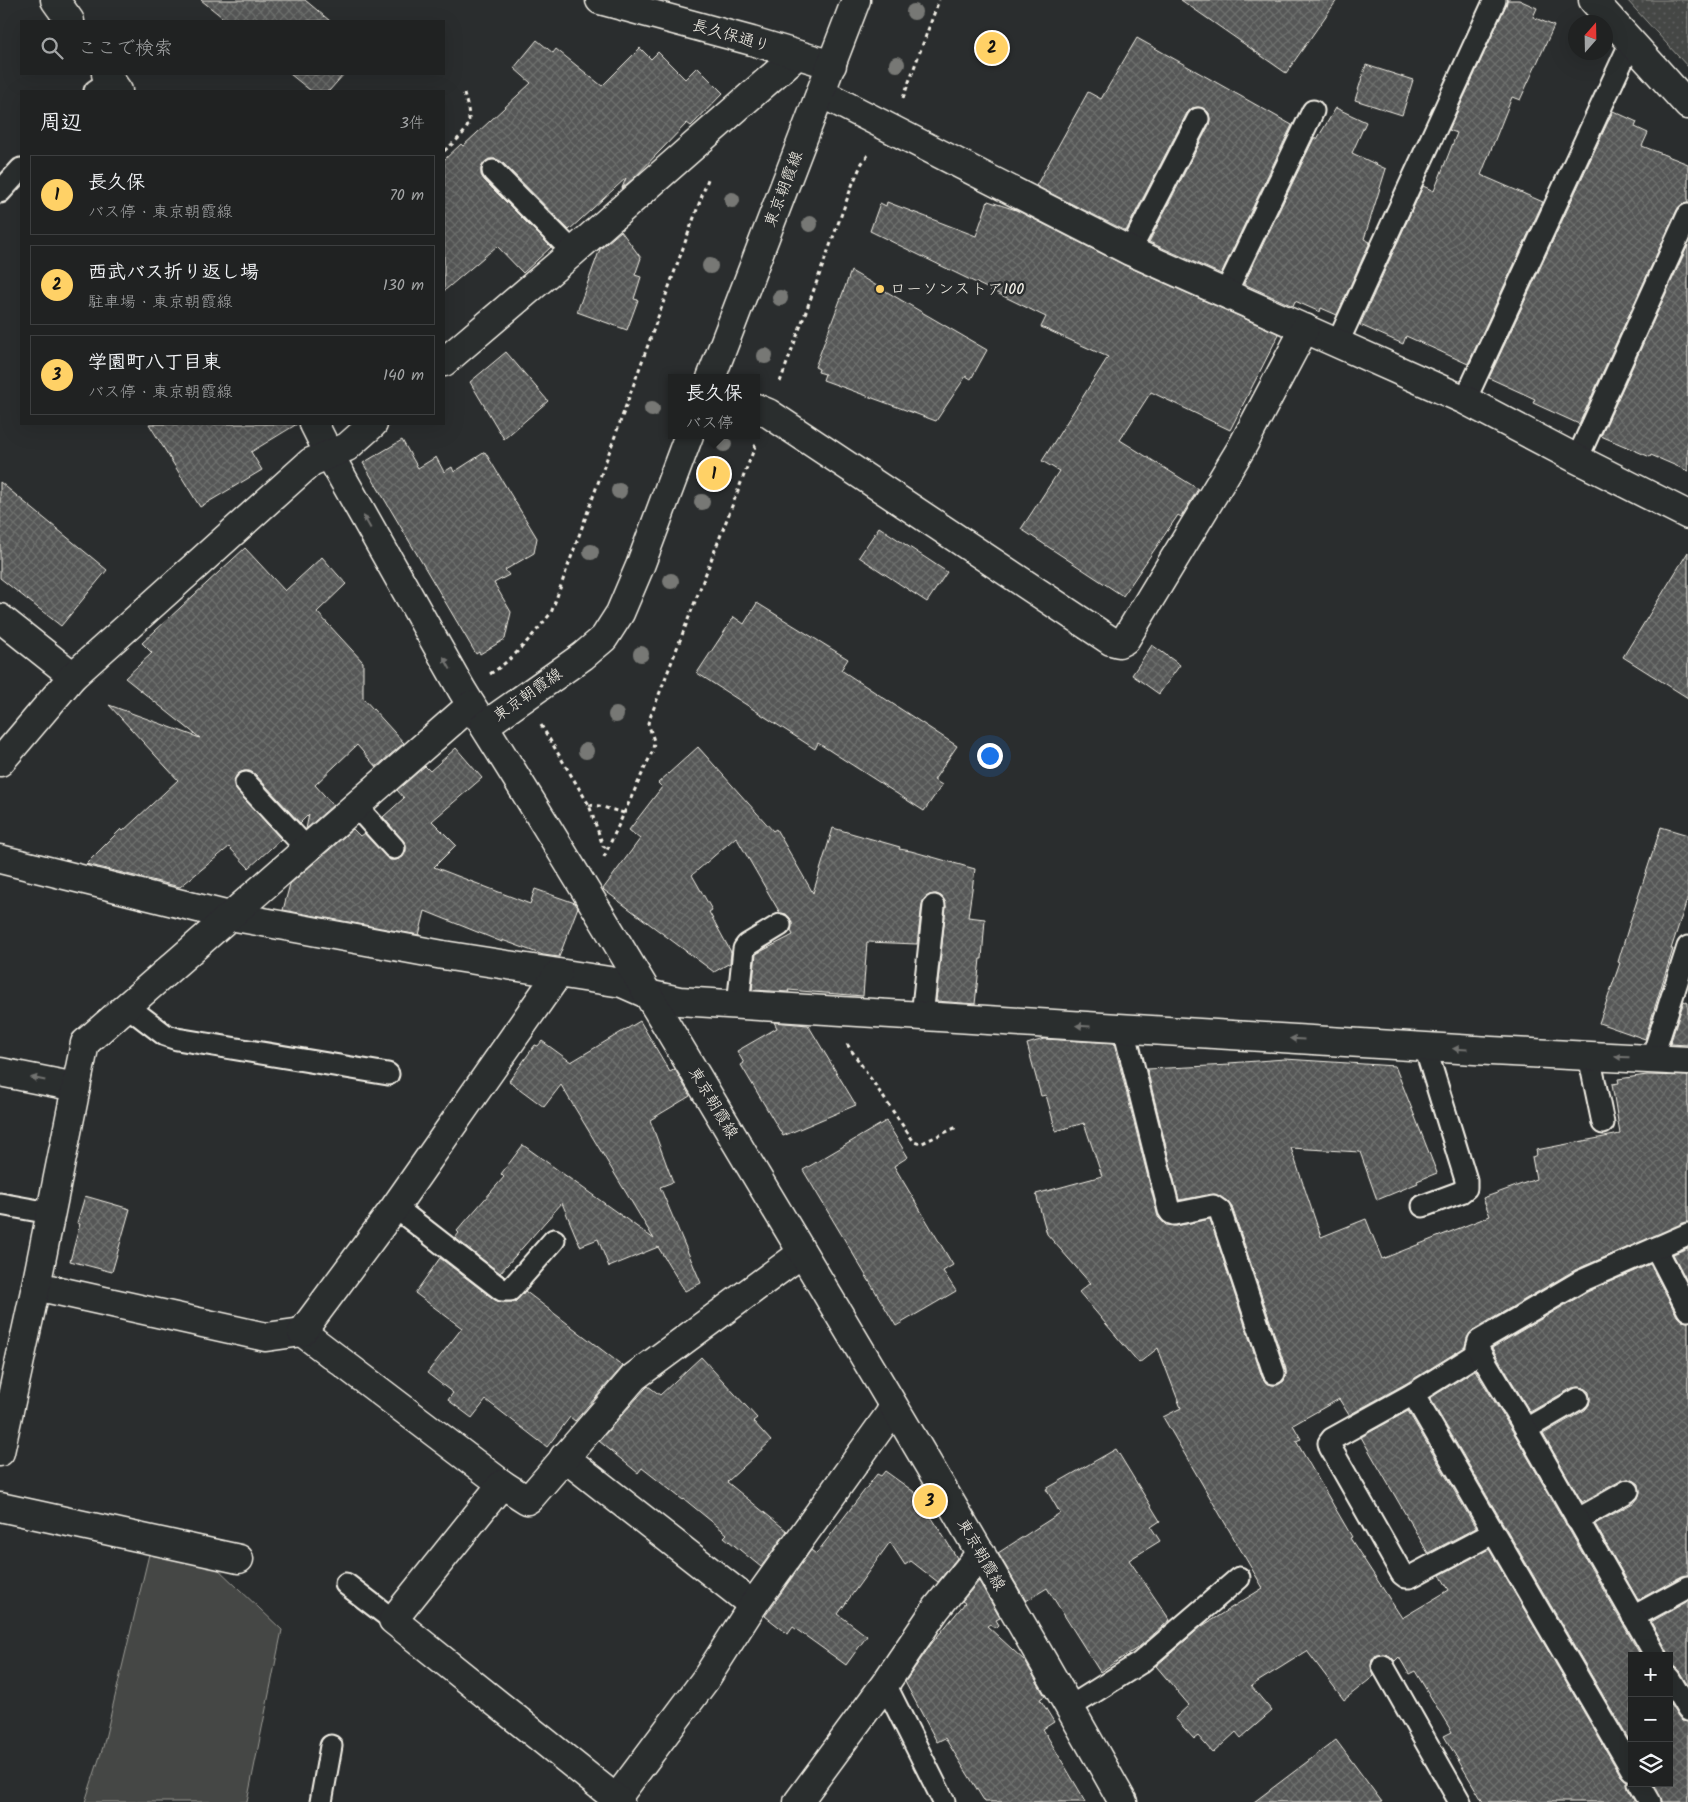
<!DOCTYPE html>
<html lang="ja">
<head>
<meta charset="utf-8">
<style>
  body { margin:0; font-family:Kalam,"Klee One",sans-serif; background:#282a2a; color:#f1f3f6 }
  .controls { position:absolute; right:15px; bottom:15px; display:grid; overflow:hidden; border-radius:0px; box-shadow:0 5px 20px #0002 }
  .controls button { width:45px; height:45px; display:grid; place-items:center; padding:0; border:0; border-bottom:1px solid #3d3f40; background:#202222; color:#f1f3f6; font:25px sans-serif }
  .compass { position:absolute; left:1568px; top:15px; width:45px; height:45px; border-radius:50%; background:#202222; box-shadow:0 5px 20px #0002; rotate:20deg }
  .you { position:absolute; left:989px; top:755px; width:18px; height:18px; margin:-12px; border:4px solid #fff; border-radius:50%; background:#1a73e8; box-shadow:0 0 0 8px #1a73e833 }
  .badge { display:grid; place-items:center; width:32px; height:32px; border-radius:50%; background:#ffd166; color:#111; font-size:16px; font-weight:700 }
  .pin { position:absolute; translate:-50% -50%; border:2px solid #fff; box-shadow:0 1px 5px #0006 }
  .popup { position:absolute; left:668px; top:374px; width:92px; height:65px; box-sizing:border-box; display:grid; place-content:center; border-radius:0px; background:#202222; filter:drop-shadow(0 1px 4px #0005); font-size:16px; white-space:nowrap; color:#a2a4a5 }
  .popup b { font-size:19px; color:#f1f3f6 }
  .popup::after { content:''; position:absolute; left:50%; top:100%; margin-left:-10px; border:10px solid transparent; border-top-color:#202222 }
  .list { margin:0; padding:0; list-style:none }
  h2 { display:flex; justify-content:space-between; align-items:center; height:65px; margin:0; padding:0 20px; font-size:21px }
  h2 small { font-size:16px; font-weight:400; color:#a2a4a5 }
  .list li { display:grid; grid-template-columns:32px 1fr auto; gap:15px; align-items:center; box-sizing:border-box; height:80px; margin:0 10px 10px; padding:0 10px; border:1px solid #3d3f40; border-radius:0px }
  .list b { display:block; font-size:19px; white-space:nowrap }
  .list p { margin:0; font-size:16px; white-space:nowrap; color:#a2a4a5 }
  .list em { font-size:16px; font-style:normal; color:#a2a4a5 }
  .icon { flex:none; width:28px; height:28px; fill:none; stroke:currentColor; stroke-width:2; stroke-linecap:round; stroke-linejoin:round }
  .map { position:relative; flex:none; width:1688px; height:1802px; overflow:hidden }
  .search { position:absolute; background:#202222; box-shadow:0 5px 20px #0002; left:20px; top:20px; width:425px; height:55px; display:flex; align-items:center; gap:12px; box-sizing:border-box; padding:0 18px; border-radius:0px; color:#a2a4a5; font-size:19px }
  .panel { position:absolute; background:#202222; box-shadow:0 5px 20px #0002; left:20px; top:90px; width:425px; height:335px; border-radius:0px }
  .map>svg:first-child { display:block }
</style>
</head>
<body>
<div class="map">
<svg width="1688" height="1802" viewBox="0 0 1688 1802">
  <defs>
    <pattern id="park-dots" width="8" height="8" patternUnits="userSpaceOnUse" patternTransform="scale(1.25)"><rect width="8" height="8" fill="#444645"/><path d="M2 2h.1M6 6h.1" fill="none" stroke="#606160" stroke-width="1.8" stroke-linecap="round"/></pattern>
    <pattern id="building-cross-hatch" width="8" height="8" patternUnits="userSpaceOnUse" patternTransform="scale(1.25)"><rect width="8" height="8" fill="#555756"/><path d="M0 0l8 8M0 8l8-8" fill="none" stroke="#6e706e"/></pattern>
  </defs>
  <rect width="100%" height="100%" fill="#2a2d2e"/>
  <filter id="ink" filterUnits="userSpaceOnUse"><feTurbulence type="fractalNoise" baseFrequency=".02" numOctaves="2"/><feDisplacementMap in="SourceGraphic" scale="10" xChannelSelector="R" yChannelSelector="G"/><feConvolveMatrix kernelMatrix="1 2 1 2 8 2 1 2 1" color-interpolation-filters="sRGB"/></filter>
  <g filter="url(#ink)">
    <polygon fill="#444645" stroke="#9c9c96" points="150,1550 216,1567 282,1630 247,1802 85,1802 103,1747"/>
    <polygon fill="url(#park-dots)" stroke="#9c9c96" points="1627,0 1688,0 1688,67"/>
    <g fill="url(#building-cross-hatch)" stroke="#f4f1e8">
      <polygon points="201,0 305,0 330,21 227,21"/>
      <polygon points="1181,0 1337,0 1286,73"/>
      <polygon points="1507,0 1519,0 1537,8 1533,17 1554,26 1520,100 1512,97 1481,175 1543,202 1468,364 1406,336 1403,344 1360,325 1423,186 1434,191 1457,133 1449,130 1506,5"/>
      <polygon points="1137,38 1292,125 1221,274 1149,242 1209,125 1210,119 1209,113 1203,108 1198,107 1192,108 1187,113 1126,231 1036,186 1088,92 1101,99"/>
      <polygon points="537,40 553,53 556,49 602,86 640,48 651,59 658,52 685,79 697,67 723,93 691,126 687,123 633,179 622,188 626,178 569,230 502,162 496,159 489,159 485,162 481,168 481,175 484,180 551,247 523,273 497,246 444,291 444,160 461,144 463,146 531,83 514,68"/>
      <polygon points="1366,65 1413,80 1402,115 1355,100"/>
      <polygon points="290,74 344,74 329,91 311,91"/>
      <polygon points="1336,108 1366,122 1352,153 1386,169 1364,239 1370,242 1337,315 1321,308 1320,312 1295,301 1293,306 1244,284 1314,138 1317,139"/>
      <polygon points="1613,111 1637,122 1635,127 1648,133 1642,146 1688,164 1688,203 1681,205 1677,210 1579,424 1533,403 1535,399 1489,378"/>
      <polygon points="988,201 1016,210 1124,265 1279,334 1230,430 1151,392 1120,440 1198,489 1181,517 1178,515 1123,596 1021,529 1059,471 1042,461 1108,357 1041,327 1046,317 870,231 880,203 886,206 887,202 976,236"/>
      <polygon points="621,231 641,258 635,275 641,277 634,299 638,300 627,330 577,312 600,249"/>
      <polygon points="1688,245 1688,471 1651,455 1650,457 1601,436"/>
      <polygon points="851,271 987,350 971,379 966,376 936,421 823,380 825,374 818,372 819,369 815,367"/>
      <polygon points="506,352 548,401 504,439 470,382"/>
      <polygon points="149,424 297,424 251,452 262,470 200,507"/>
      <polygon points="402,440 418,468 436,457 444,472 452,467 454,472 485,452 537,538 534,553 505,570 509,575 494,583 511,612 505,639 480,654 479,652 476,654 363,463"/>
      <polygon points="0,482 107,570 61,626 0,578"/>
      <polygon points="879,527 947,572 927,602 859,557"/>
      <polygon points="245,548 285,591 322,557 346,584 317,612 363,662 363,698 404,743 376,767 357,745 315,785 333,805 306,829 309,814 300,823 255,774 249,771 244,771 238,774 234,780 234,785 237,791 281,839 249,868 229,847 180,887 86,864 121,829 123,831 178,780 109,705 200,738 125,678 152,653 142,643"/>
      <polygon points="1688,552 1688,698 1623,657"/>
      <polygon points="757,603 848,659 841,670 957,746 934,780 942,785 924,811 818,743 815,749 697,673 734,617 744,624"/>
      <polygon points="1152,645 1180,665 1159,694 1132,675"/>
      <polygon points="698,747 773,831 776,829 813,893 833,828 900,847 899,849 911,851 975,869 968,917 985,919 982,959 980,959 975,1004 936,1001 946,907 945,901 941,896 936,894 929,895 924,899 922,904 917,944 867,942 863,996 788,990 789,992 752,990 756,954 793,935 791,931 792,924 790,918 786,914 780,913 736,837 692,875 712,910 709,912 731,952 730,963 714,972 604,890 603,889 640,839 629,830 662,787 658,783"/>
      <polygon points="456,748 482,778 432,821 456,845 434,867 530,904 535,889 575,903 578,907 559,957 543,955 502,940 502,942 425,911 419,935 283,910 290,884 353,829 360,836 364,833 390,860 396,860 403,857 406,851 406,845 383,817 404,798 397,790 425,766 430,771"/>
      <polygon points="1661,827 1688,835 1688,897 1671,949 1673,949 1645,1039 1599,1023 1620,963 1618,962 1631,919"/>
      <polygon points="1684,1001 1688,1003 1688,1045 1670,1044"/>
      <polygon points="640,1021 670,1072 675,1069 690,1096 650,1120 673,1182 660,1187 701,1283 685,1291 658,1247 609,1267 598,1239 580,1246 562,1203 500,1273 505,1277 455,1238 459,1233 457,1231 504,1177 501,1174 523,1145 654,1239 561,1085 544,1107 509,1081 535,1045 538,1046 542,1041 571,1062"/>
      <polygon points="774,1022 808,1025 856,1105 783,1136 741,1065 744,1063 737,1051 777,1028"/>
      <polygon points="1044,1039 1114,1043 1158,1217 1166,1225 1176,1226 1210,1219 1262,1377 1266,1383 1272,1385 1278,1385 1284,1381 1286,1375 1286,1369 1232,1207 1227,1201 1215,1194 1179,1200 1147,1069 1230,1065 1229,1063 1285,1059 1395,1066 1437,1173 1417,1181 1418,1183 1377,1200 1360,1152 1291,1148 1321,1237 1366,1219 1382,1259 1490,1216 1483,1198 1536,1179 1532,1157 1537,1155 1536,1150 1620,1134 1612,1084 1619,1083 1618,1079 1647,1075 1688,1076 1688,1222 1575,1270 1473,1330 1467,1338 1465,1347 1407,1383 1349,1415 1339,1399 1293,1425 1301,1439 1296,1441 1352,1537 1350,1538 1402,1618 1449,1590 1440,1575 1489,1549 1621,1776 1627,1781 1628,1789 1636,1802 1483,1802 1444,1736 1452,1732 1415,1671 1409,1674 1399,1657 1395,1661 1390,1656 1384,1654 1376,1655 1372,1660 1371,1666 1374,1676 1344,1700 1307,1651 1251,1686 1272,1711 1241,1738 1236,1732 1213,1753 1198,1736 1194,1739 1175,1718 1189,1705 1156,1666 1202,1626 1263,1588 1163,1417 1181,1408 1158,1348 1139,1363 1079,1292 1090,1283 1047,1234 1036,1194 1102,1176 1084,1123 1056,1131 1046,1095 1041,1096 1027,1044"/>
      <polygon points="886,1121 908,1157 894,1166 953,1265 943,1271 956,1291 896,1326 803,1170"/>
      <polygon points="85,1196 130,1209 112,1272 70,1261 80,1224 77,1223"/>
      <polygon points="1688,1248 1688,1283 1673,1254"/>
      <polygon points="440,1258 495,1300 502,1302 515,1302 525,1291 623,1366 575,1421 570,1417 547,1447 486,1400 472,1418 448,1400 453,1393 427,1373 462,1328 415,1293"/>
      <polygon points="1650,1264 1677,1316 1682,1321 1688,1322 1688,1575 1682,1576 1638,1600 1595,1524 1635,1502 1638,1498 1640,1492 1639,1484 1635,1481 1629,1479 1622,1480 1582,1502 1543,1434 1585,1410 1589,1405 1590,1399 1589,1392 1584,1388 1578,1387 1572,1388 1530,1412 1492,1348 1587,1292"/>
      <polygon points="701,1357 757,1418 753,1421 771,1441 727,1482 787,1531 761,1567 724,1537 727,1534 684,1499 683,1500 642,1468 638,1473 599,1441 645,1389 648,1386 660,1395"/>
      <polygon points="1475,1370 1515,1435 1641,1656 1632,1656 1632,1745 1430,1398"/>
      <polygon points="1408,1411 1476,1528 1428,1553 1361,1437"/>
      <polygon points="1116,1449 1160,1521 1151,1527 1160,1541 1129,1560 1170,1620 1139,1647 1100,1672 1047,1588 1026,1601 998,1553 1060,1513 1046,1489"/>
      <polygon points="885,1471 917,1494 957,1558 938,1582 911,1561 905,1565 890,1542 838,1614 867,1636 846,1665 793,1627 788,1634 765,1616 811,1550 816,1554 877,1474 881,1476"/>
      <polygon points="979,1581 1000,1618 996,1620 999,1625 996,1628 990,1624 987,1626 1025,1661 1045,1696 1040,1699 1054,1722 1043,1729 1086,1802 985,1802 945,1738 937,1742 905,1682 932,1643 965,1603 962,1601"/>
      <polygon points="1688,1601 1688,1686 1679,1671 1675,1667 1669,1666 1669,1656 1667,1650 1651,1622"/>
      <polygon points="1669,1703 1678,1717 1682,1721 1688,1722 1688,1802 1662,1802 1654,1783 1669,1783"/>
      <polygon points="1336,1740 1382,1802 1254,1802"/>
    </g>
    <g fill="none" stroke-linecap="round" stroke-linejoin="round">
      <defs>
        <g id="lane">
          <polyline points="95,91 111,80"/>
          <polyline points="493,171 573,252"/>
          <polyline points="0,192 21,169"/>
          <polyline points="1130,251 1198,119"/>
          <polyline points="1225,294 1313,111"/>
          <polyline points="1338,342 1495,0"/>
          <polyline points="1465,400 1631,42"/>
          <polyline points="1577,459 1688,215"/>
          <polyline points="246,783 307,849"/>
          <polyline points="356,806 394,848"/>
          <polyline points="738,1005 744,949 747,945 780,925"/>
          <polyline points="127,1006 165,1035 177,1039 388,1074"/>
          <polyline points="922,1016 934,906"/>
          <polyline points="1124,1029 1169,1210 1171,1213 1174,1214 1213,1206 1220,1211 1274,1373"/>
          <polyline points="1589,1056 1603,1123"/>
          <polyline points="1652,1059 1688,947"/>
          <polyline points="0,1204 50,1213"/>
          <polyline points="1423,1206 1461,1192 1466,1188 1466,1180 1425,1047"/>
          <polyline points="395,1207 502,1290 510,1290 554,1240"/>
          <polyline points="1656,1248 1688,1310"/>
          <polyline points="1413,1394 1480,1352"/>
          <polyline points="1526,1429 1578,1399"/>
          <polyline points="1577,1520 1628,1491"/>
          <polyline points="1493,1533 1410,1577 1406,1577 1402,1574 1330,1447 1329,1443 1332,1439 1413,1394 1632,1770"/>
          <polyline points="346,1584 393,1620"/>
          <polyline points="1633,1617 1688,1587"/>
          <polyline points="1656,1656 1526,1429 1477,1348 1479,1341 1581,1281 1688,1234"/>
          <polyline points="1383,1666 1460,1802"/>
          <polyline points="1669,1678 1688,1710"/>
          <polyline points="885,1684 944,1802"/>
          <polyline points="1070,1707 1140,1663 1239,1578"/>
          <polyline points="1639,1783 1650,1802"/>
          <polyline points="321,1802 331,1746"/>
        </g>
        <g id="street">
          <polyline points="55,0 70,21"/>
          <polyline points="106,74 118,91"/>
          <polyline points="821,93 1130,251 1465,400 1577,459 1688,515"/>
          <polyline points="444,362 573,252 797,55"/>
          <polyline points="756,408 768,413 1111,641 1119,643 1125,640 1242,447 1305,328"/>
          <polyline points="314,424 329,454 462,690 481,721"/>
          <polyline points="0,618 73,676"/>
          <polyline points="0,762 73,676 311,462 347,447 373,424"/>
          <polyline points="0,859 230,916 443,955 622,983 647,994 679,1001 1491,1051 1688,1061"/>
          <polyline points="0,1072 76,1087"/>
          <polyline points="36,1286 266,1337 302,1332 502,1484"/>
          <polyline points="302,1332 395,1207 558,974"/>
          <polyline points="0,1452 36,1286 85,1043 471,705"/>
          <polyline points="564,1457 753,1605"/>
          <polyline points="0,1507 239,1559"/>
          <polyline points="616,1799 705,1680 753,1605 894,1408"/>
          <polyline points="620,1802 393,1620 502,1484 527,1500 530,1498 634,1377 802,1253"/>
          <polyline points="798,1802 885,1684 936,1609 981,1553"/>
        </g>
        <g id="secondary">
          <polyline points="600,0 752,41 832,65"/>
          <polyline points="1593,0 1688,105"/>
          <polyline points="711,378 856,0"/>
          <path d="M 689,435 L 640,566 L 620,613 L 604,638 L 583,656 L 484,726 C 575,870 661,1016 748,1162 C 875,1374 1002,1586 1123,1802"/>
        </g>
      </defs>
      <use href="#lane" stroke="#f4f1e8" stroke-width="25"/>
      <use href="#street" stroke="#f4f1e8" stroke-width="31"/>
      <use href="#secondary" stroke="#f4f1e8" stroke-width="31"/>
      <g stroke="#f4f1e8" stroke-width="3" stroke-dasharray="4 4" stroke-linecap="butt">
        <polyline points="903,98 939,0"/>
        <path d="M 444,151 C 471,128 474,126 463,91"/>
        <polyline points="780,382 853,183 862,163 868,155"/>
        <path d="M 490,674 C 514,659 533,635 551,613 L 708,179"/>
        <polyline points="541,725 589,805 603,846 608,849"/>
        <polyline points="589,805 599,806 624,813"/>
        <polyline points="604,857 653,750 654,741 648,723 756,444"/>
        <polyline points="847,1044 914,1142 920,1144 957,1127"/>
      </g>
      <use href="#lane" stroke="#2a2d2e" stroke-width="21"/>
      <use href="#street" stroke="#2a2d2e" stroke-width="28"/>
      <use href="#secondary" stroke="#2a2d2e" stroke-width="28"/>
    </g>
    <g fill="#777875">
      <circle cx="914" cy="12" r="8"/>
      <circle cx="897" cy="64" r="8"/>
      <circle cx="732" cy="200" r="8"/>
      <circle cx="810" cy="224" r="8"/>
      <circle cx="710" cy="266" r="8"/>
      <circle cx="780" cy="298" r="8"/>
      <circle cx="765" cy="356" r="8"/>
      <circle cx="652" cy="409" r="8"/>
      <circle cx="724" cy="444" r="8"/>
      <circle cx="619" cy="491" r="8"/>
      <circle cx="702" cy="502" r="8"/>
      <circle cx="591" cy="552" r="8"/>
      <circle cx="671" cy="581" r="8"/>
      <circle cx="641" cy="654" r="8"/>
      <circle cx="616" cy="715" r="8"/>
      <circle cx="586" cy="751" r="8"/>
    </g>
    <defs><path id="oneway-solid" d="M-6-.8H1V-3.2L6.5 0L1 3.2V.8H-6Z" transform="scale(1.25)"/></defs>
    <g fill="#71726f">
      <use href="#oneway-solid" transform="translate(367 522) rotate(-119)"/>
      <use href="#oneway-solid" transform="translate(447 663) rotate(-119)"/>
      <use href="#oneway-solid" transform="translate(1083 1026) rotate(-177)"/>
      <use href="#oneway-solid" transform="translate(1297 1039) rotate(-177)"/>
      <use href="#oneway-solid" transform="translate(1460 1049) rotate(-177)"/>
      <use href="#oneway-solid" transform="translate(1622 1057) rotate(-178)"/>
      <use href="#oneway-solid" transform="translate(38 1079) rotate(-168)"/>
    </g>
  </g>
  <circle fill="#ffd166" stroke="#2a2d2e" stroke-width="2" cx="880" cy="289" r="5"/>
  <g text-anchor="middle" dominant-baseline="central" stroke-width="5" stroke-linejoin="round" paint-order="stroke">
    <g font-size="16" fill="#f4f1e8" stroke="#2a2d2e">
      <text transform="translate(731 36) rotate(16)">長久保通り</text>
      <text transform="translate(784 189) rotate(-69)">東京朝霞線</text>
      <text transform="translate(528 695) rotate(-35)">東京朝霞線</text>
      <text transform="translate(713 1103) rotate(59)">東京朝霞線</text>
      <text transform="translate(981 1555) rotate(60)">東京朝霞線</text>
    </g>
    <g font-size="16" fill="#f4f1e8" stroke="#2a2d2e" text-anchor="start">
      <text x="890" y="289">ローソンストア100</text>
    </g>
  </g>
</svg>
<div class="controls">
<button>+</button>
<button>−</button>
<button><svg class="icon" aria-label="layers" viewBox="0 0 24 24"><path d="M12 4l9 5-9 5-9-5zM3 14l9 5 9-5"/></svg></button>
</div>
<svg class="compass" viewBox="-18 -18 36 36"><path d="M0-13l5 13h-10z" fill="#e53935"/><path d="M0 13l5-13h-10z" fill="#a2a4a5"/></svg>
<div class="you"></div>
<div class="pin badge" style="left:714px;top:474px">1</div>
<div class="popup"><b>長久保</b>バス停</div>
<div class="pin badge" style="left:992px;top:48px">2</div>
<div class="pin badge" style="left:930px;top:1501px">3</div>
<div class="search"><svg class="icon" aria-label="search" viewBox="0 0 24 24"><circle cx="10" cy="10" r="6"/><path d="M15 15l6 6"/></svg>ここで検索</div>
<section class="panel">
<h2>周辺<small>3件</small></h2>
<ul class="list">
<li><span class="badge">1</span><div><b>長久保</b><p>バス停 · 東京朝霞線</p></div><em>70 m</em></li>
<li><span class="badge">2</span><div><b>西武バス折り返し場</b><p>駐車場 · 東京朝霞線</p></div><em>130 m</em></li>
<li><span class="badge">3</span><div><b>学園町八丁目東</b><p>バス停 · 東京朝霞線</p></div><em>140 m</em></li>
</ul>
</section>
</div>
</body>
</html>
